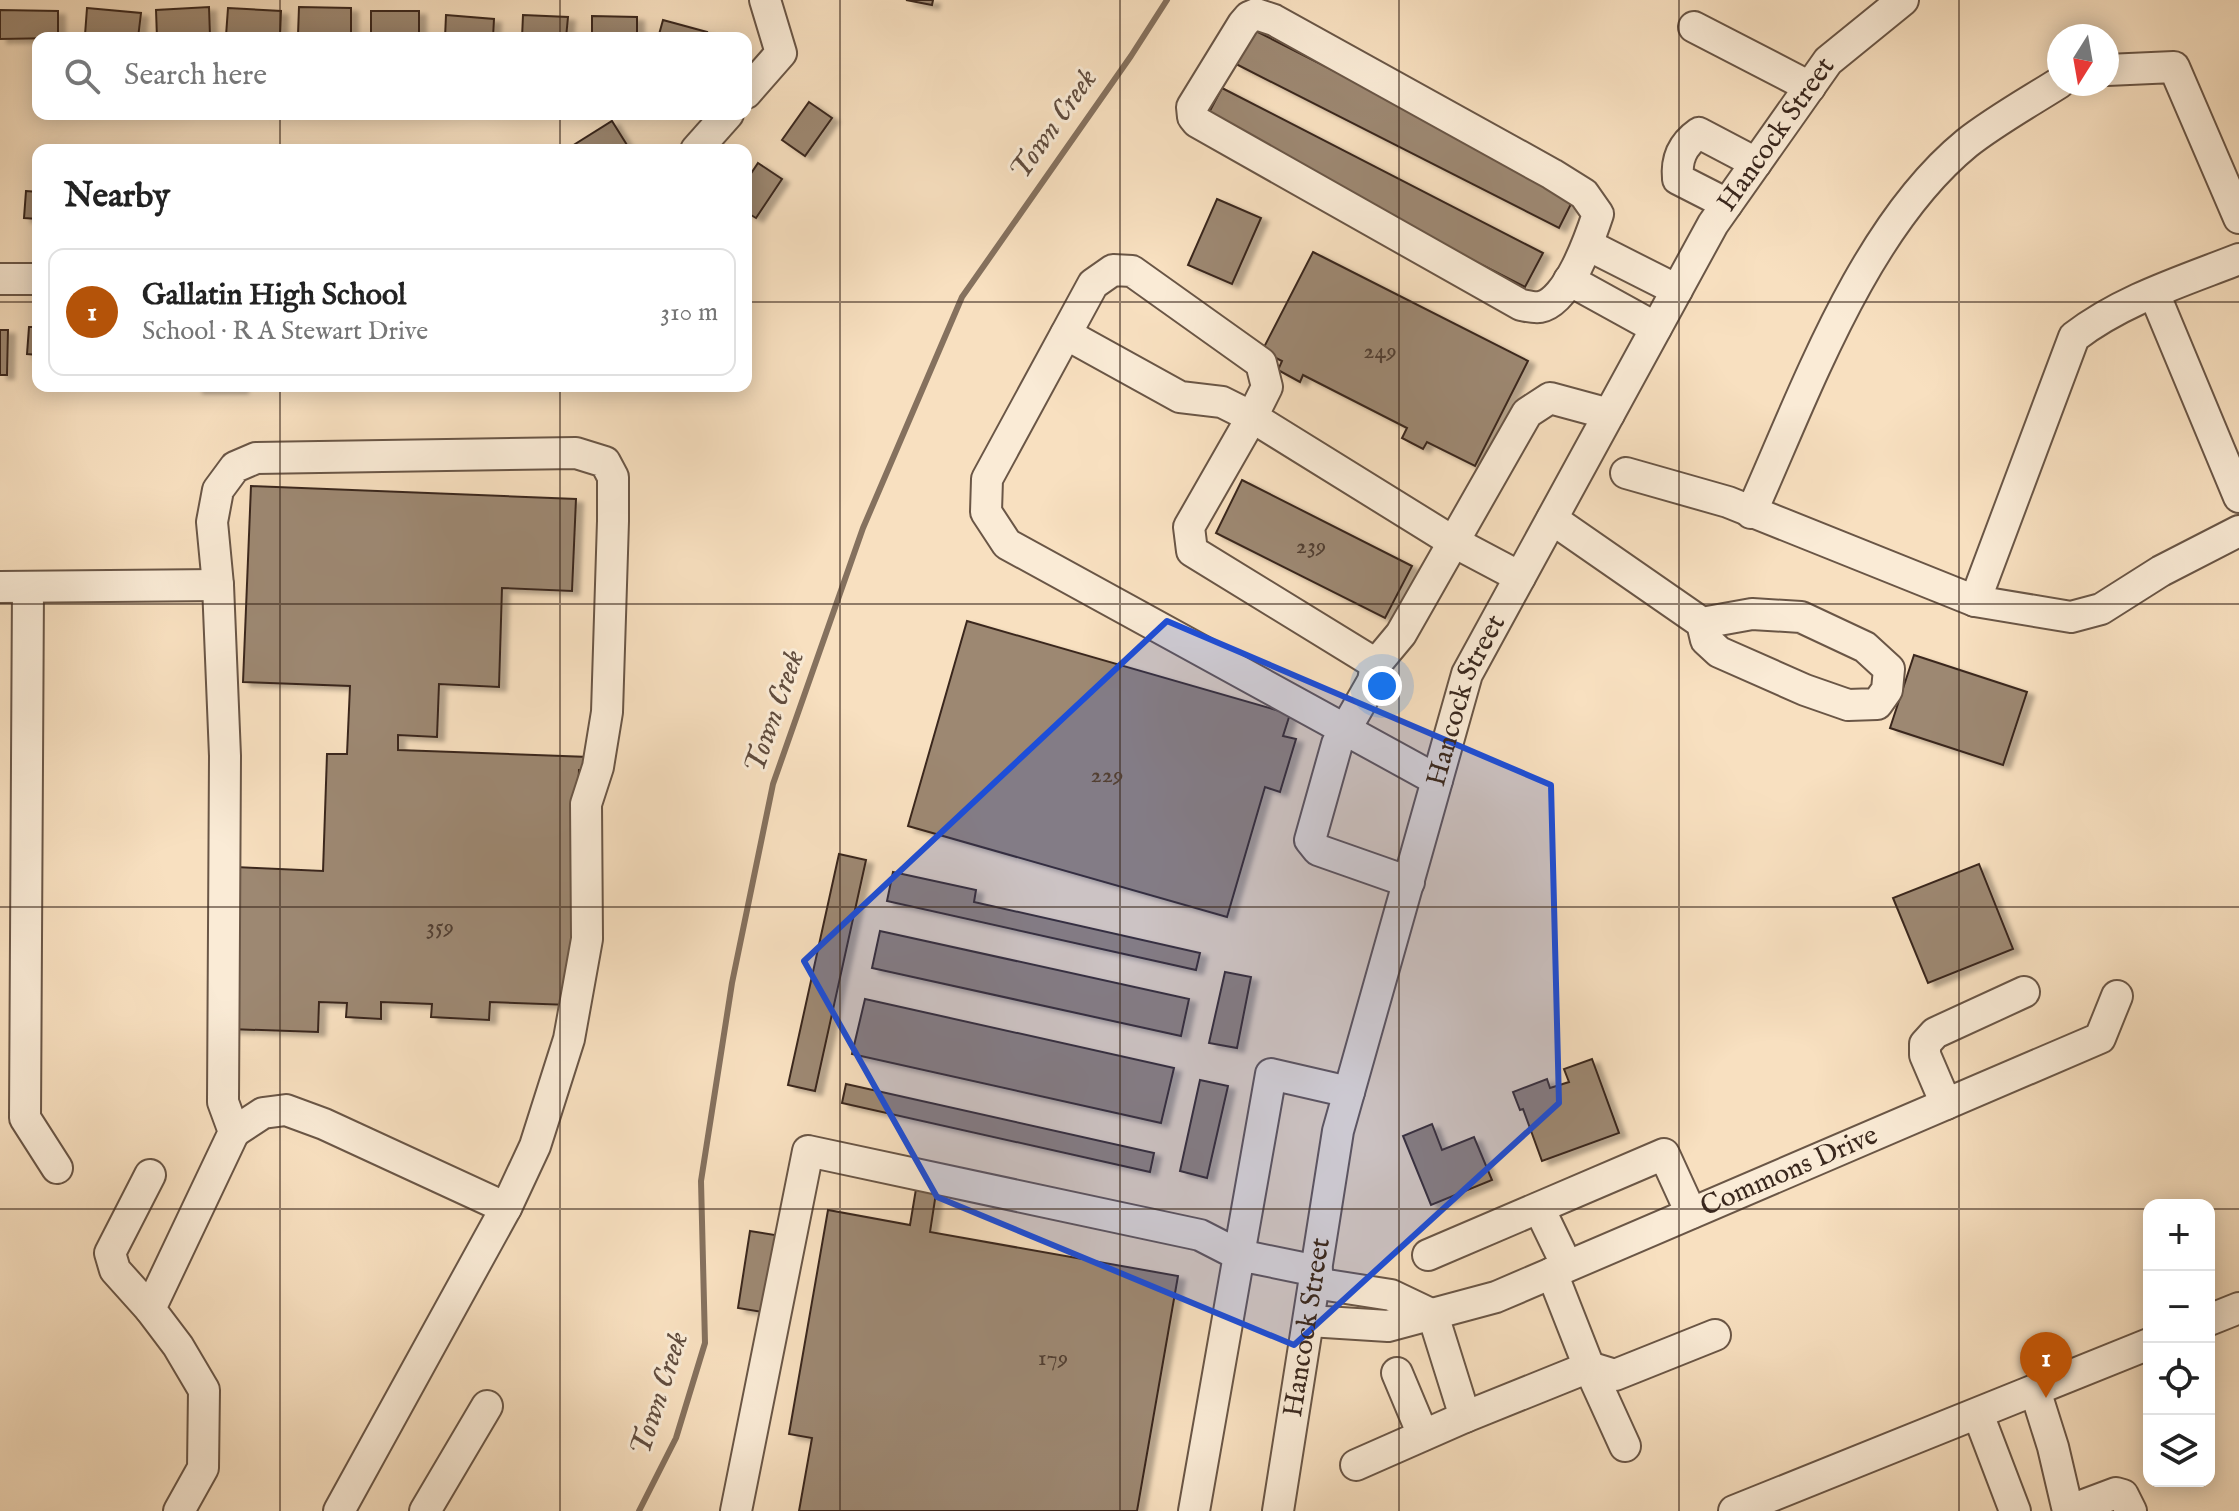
<!DOCTYPE html>
<html lang="en">
<head>
<meta charset="utf-8">
<style>
  body { margin:0; font-family:"IM FELL English",serif; background:#f2f2f2; color:#222 }
  .controls { position:absolute; right:24px; bottom:24px; display:grid; overflow:hidden; border-radius:16px; box-shadow:0 4px 20px #0003 }
  .controls button { width:72px; height:72px; display:grid; place-items:center; padding:0; border:0; border-bottom:2px solid #e0e0e0; background:#fff; color:#222; font:40px sans-serif }
  .compass { position:absolute; left:2047px; top:24px; width:72px; height:72px; border-radius:50%; background:#fff; box-shadow:0 4px 20px #0003; rotate:191deg }
  .you { position:absolute; left:1382px; top:686px; width:28px; height:28px; margin:-20px; border:6px solid #fff; border-radius:50%; background:#1a73e8; box-shadow:0 0 0 12px #1a73e833 }
  .badge { display:grid; place-items:center; width:52px; height:52px; border-radius:50%; background:#b45309; color:#fff; font-size:26px; font-weight:700 }
  .pin { position:absolute; translate:-50% -66px; filter:drop-shadow(0 2px 4px #0008) }
  .pin::after { content:''; position:absolute; top:42px; width:28px; height:24px; background:inherit; clip-path:polygon(0 0,100% 0,50% 100%) }
  .list { margin:0; padding:0; list-style:none }
  h2 { display:flex; justify-content:space-between; align-items:center; height:104px; margin:0; padding:0 32px; font-size:34px }
  h2 small { font-size:26px; font-weight:400; color:#767676 }
  .list li { display:grid; grid-template-columns:52px 1fr auto; gap:24px; align-items:center; box-sizing:border-box; height:128px; margin:0 16px 16px; padding:0 16px; border:2px solid #e0e0e0; border-radius:16px }
  .list b { display:block; font-size:30px; white-space:nowrap }
  .list p { margin:0; font-size:26px; white-space:nowrap; color:#767676 }
  .list em { font-size:26px; font-style:normal; color:#767676 }
  .icon { flex:none; width:44px; height:44px; fill:none; stroke:currentColor; stroke-width:2; stroke-linecap:round; stroke-linejoin:round }
  .map { position:relative; flex:none; width:2239px; height:1511px; overflow:hidden }
  .search { position:absolute; background:#fff; box-shadow:0 4px 20px #0003; left:32px; top:32px; width:720px; height:88px; display:flex; align-items:center; gap:20px; box-sizing:border-box; padding:0 28px; border-radius:16px; color:#767676; font-size:30px }
  .panel { position:absolute; background:#fff; box-shadow:0 4px 20px #0003; left:32px; top:144px; width:720px; height:248px; border-radius:16px }
  .map>svg:first-child { display:block }
</style>
</head>
<body>
<div class="map">
<svg width="2239" height="1511" viewBox="0 0 2239 1511">
  <defs>
    <filter id="shadow"><feDropShadow dx="7" dy="4" stdDeviation="2" flood-color="#0004"/></filter>
  </defs>
  <rect width="100%" height="100%" fill="#f8e0c0"/>
  <filter id="stains"><feTurbulence type="fractalNoise" baseFrequency=".0025" numOctaves="4"/><feColorMatrix values="0 0 0 0 .2 0 0 0 0 .09 0 0 0 0 .02 0 0 0 .5 -.17"/></filter>
  <radialGradient id="worn" r=".72"><stop offset=".6" stop-color="#630" stop-opacity="0"/><stop offset="1" stop-color="#630" stop-opacity=".3"/></radialGradient>
  <g fill="none" stroke-linecap="round" stroke-linejoin="round">
    <polyline stroke="#85715e" stroke-width="6" points="639,1511 676,1438 705,1343 701,1181 732,983 773,784 863,528 962,297 1131,56 1167,0"/>
  </g>
  <g fill="#9d8872" stroke="#3a281e" stroke-width="2" filter="url(#shadow)">
    <polygon points="906,0 933,0 932,5"/>
    <polygon points="209,7 210,36 157,38 156,10"/>
    <polygon points="299,7 351,8 351,34 325,34 325,38 298,35"/>
    <polygon points="87,8 141,13 138,38 85,35"/>
    <polygon points="228,8 281,11 280,36 256,35 256,38 238,38 226,36"/>
    <polygon points="0,10 58,11 58,38 0,39"/>
    <rect x="371" y="11" width="48" height="27"/>
    <polygon points="446,15 494,19 493,38 445,38"/>
    <polygon points="523,15 568,17 566,38 522,38"/>
    <polygon points="592,16 637,17 637,38 592,38"/>
    <polygon points="663,20 707,32 705,38 658,38"/>
    <polygon points="1254,30 1576,194 1559,228 1236,64"/>
    <polygon points="1222,88 1543,253 1525,287 1204,122"/>
    <polygon points="809,102 832,118 805,156 782,140"/>
    <polygon points="612,121 627,145 619,150 575,150 572,146"/>
    <polygon points="758,163 782,179 756,218 746,212 746,181"/>
    <polygon points="26,191 38,192 38,219 24,218"/>
    <polygon points="1217,199 1261,218 1232,284 1188,265"/>
    <polygon points="1313,252 1528,361 1475,466 1427,442 1423,449 1402,438 1407,428 1303,375 1300,382 1278,370 1282,361 1262,351"/>
    <polygon points="29,327 38,327 38,355 27,354"/>
    <polygon points="0,330 8,330 7,375 0,375"/>
    <rect x="196" y="386" width="45" height="3"/>
    <polygon points="1242,480 1412,566 1385,618 1216,533"/>
    <polygon points="251,486 576,499 572,591 502,588 499,687 439,684 437,737 398,735 398,750 589,757 589,770 579,770 570,1005 490,1002 489,1020 431,1017 432,1004 381,1002 381,1019 346,1017 347,1003 319,1002 318,1032 230,1029 236,867 323,871 327,754 347,754 350,686 243,682"/>
    <polygon points="967,621 1290,714 1283,736 1296,739 1280,792 1265,787 1227,917 908,826"/>
    <polygon points="1914,655 2027,692 2003,765 1890,728"/>
    <polygon points="839,854 866,860 815,1091 788,1085"/>
    <polygon points="1979,864 2013,949 1928,983 1893,898"/>
    <polygon points="893,872 976,890 974,902 1200,953 1196,970 887,901"/>
    <polygon points="880,931 1189,999 1181,1036 872,968"/>
    <polygon points="1225,972 1251,977 1237,1048 1209,1043"/>
    <polygon points="865,999 1174,1068 1161,1123 852,1054"/>
    <polygon points="1592,1059 1619,1133 1542,1161 1523,1109 1520,1110 1513,1092 1547,1079 1550,1088 1569,1082 1564,1069"/>
    <polygon points="1200,1080 1228,1086 1207,1178 1180,1171"/>
    <polygon points="846,1084 1154,1153 1150,1172 842,1103"/>
    <polygon points="1432,1124 1442,1150 1474,1137 1492,1180 1431,1205 1403,1136"/>
    <polygon points="916,1189 936,1193 930,1232 1178,1276 1137,1511 799,1511 812,1438 789,1434 828,1210 910,1225"/>
    <polygon points="750,1231 781,1236 769,1313 738,1308"/>
  </g>
  <g fill="none" stroke-linecap="round" stroke-linejoin="round">
    <defs>
      <g id="minor">
        <path d="M 1256,14 L 1274,20 L 1552,174 L 1584,194 L 1598,214 C 1590,238 1568,302 1540,307 C 1534,308 1527,306 1521,305 L 1197,122 L 1193,117 L 1192,107 L 1243,24 L 1249,17 Z"/>
        <polyline points="1694,27 1810,87"/>
        <polyline points="2107,70 2174,67 2239,218"/>
        <polyline points="746,93 781,53 765,0"/>
        <polyline points="696,150 728,114"/>
        <path d="M 1727,204 L 1678,179 C 1676,159 1682,145 1699,133 L 1756,163"/>
        <polyline points="1588,245 1677,290"/>
        <polyline points="0,279 38,279"/>
        <polyline points="1569,280 1656,328"/>
        <polyline points="2154,293 2239,497"/>
        <polyline points="1066,334 1180,397 1222,402 1252,417 1189,527 1192,551 1376,664"/>
        <polyline points="1626,473 1728,502 1975,601 2071,617 2101,609 2161,571 2239,531"/>
        <path d="M 1751,513 C 1805,393 1863,228 1967,143 C 1995,121 2029,102 2059,83"/>
        <polyline points="1552,519 1702,623 1752,614 1801,617 1865,647 1889,669 1887,690 1877,704 1848,705 1805,690 1719,652 1706,640 1702,623"/>
        <polyline points="0,587 218,585"/>
        <polyline points="28,587 25,1118 57,1168"/>
        <path d="M 1975,601 L 2074,337 C 2122,300 2183,281 2239,259"/>
        <polyline points="1437,780 1007,544 986,512 987,479 1093,284 1113,270 1132,271 1261,363 1267,387 1252,417 1452,541 1520,577"/>
        <polyline points="1409,882 1318,850 1310,840 1337,744 1373,681 1376,664 1401,634 1527,413 1550,398 1609,414"/>
        <polyline points="1946,1104 1925,1055 1925,1044 1935,1033 2024,992"/>
        <polyline points="234,1132 263,1113 286,1110 324,1124 506,1208"/>
        <polyline points="1539,1208 1567,1266"/>
        <polyline points="1428,1255 1664,1154 1691,1213"/>
        <polyline points="1552,1273 1589,1367 1625,1446"/>
        <polyline points="1314,1283 1391,1295 1433,1315"/>
        <polyline points="150,1309 115,1270 110,1253 150,1175"/>
        <polyline points="2209,1320 2239,1308"/>
        <path id="s1" d="M 1309,1321 L 1388,1326 L 1496,1297 L 2100,1038 L 2117,996"/>
        <polyline points="1397,1373 1423,1435"/>
        <polyline points="2035,1390 2053,1447 2068,1511 2116,1493 2123,1495 2131,1511"/>
        <polyline points="1978,1414 2015,1511"/>
        <polyline points="1465,1417 1589,1367 1615,1375 1715,1335"/>
        <polyline points="1356,1465 1465,1417 1433,1315"/>
        <polyline points="179,1511 203,1468 204,1390 178,1346 150,1309 234,1132 223,1102 225,756 218,585 212,522 218,490 235,467 256,458 576,453 605,462 613,477 613,521 607,712 598,767 586,804 587,939 569,1039 535,1146 507,1206 339,1511"/>
        <polyline points="425,1511 487,1406"/>
        <polyline points="736,1511 808,1151 1200,1235 1239,1255 1271,1074 1349,1092"/>
        <polyline points="1194,1511 1239,1255 1317,1271"/>
        <path id="s2" d="M 1278,1511 L 1338,1131 L 1467,674 L 1713,224 L 1828,61 L 1903,0"/>
        <polyline points="1734,1511 2149,1344"/>
      </g>
    </defs>
    <use href="#minor" stroke="#6a5646" stroke-width="34"/>
    <use href="#minor" stroke="#faebd6" stroke-width="30"/>
  </g>
  <path fill="#1d4ed8" fill-opacity="0.2" stroke="#1d4ed8" stroke-width="6" stroke-linejoin="round" d="M 1167,621 L 1551,785 L 1559,1103 L 1294,1345 L 937,1197 L 804,961 Z"/>
  <path fill="none" stroke="#3a281e" stroke-width="2" stroke-opacity="0.55" d="M 280,0 L 280,38M 560,0 L 560,38M 840,0 L 840,1511M 1120,0 L 1120,1511M 1399,0 L 1399,1511M 1679,0 L 1679,1511M 1959,0 L 1959,1511M 280,114 L 280,150M 560,114 L 560,150M 0,302 L 38,302M 746,302 L 2239,302M 280,386 L 280,1511M 560,386 L 560,1511M 0,604 L 2239,604M 0,907 L 2239,907M 0,1209 L 2149,1209M 2209,1209 L 2239,1209"/>
  <g text-anchor="middle" dominant-baseline="central" stroke-width="6" stroke-linejoin="round" paint-order="stroke">
    <g font-size="24" fill="#534033">
      <text x="1380" y="351">249</text>
      <text x="1311" y="546">239</text>
      <text x="1107" y="775">229</text>
      <text x="440" y="927">359</text>
      <text x="1053" y="1358">179</text>
    </g>
    <g font-size="28" fill="#3a281e" stroke="#faebd6">
      <text stroke="none"><textPath href="#s2" startOffset="1482">Hancock Street</textPath></text>
      <text stroke="none"><textPath href="#s2" startOffset="834">Hancock Street</textPath></text>
      <text stroke="none"><textPath href="#s1" startOffset="510">Commons Drive</textPath></text>
      <text stroke="none"><textPath href="#s2" startOffset="186">Hancock Street</textPath></text>
    </g>
    <g font-size="30" font-style="italic" fill="#604c3e" stroke="#faebd6">
      <text transform="translate(1054 125) rotate(-55)">Town Creek</text>
      <text transform="translate(775 712) rotate(-71)">Town Creek</text>
      <text transform="translate(660 1394) rotate(-72)">Town Creek</text>
    </g>
  </g>
  <rect width="100%" height="100%" filter="url(#stains)"/>
  <rect width="100%" height="100%" fill="url(#worn)"/>
</svg>
<div class="controls">
<button>+</button>
<button>−</button>
<button><svg class="icon" aria-label="locate" viewBox="0 0 24 24"><circle cx="12" cy="12" r="6"/><path d="M12 2v4M12 18v4M2 12h4M18 12h4"/></svg></button>
<button><svg class="icon" aria-label="layers" viewBox="0 0 24 24"><path d="M12 4l9 5-9 5-9-5zM3 14l9 5 9-5"/></svg></button>
</div>
<svg class="compass" viewBox="-18 -18 36 36"><path d="M0-13l5 13h-10z" fill="#e53935"/><path d="M0 13l5-13h-10z" fill="#767676"/></svg>
<div class="you"></div>
<div class="pin badge" style="left:2046px;top:1398px">1</div>
<div class="search"><svg class="icon" aria-label="search" viewBox="0 0 24 24"><circle cx="10" cy="10" r="6"/><path d="M15 15l6 6"/></svg>Search here</div>
<section class="panel">
<h2>Nearby<small></small></h2>
<ul class="list">
<li><span class="badge">1</span><div><b>Gallatin High School</b><p>School · R A Stewart Drive</p></div><em>310 m</em></li>
</ul>
</section>
</div>
</body>
</html>
